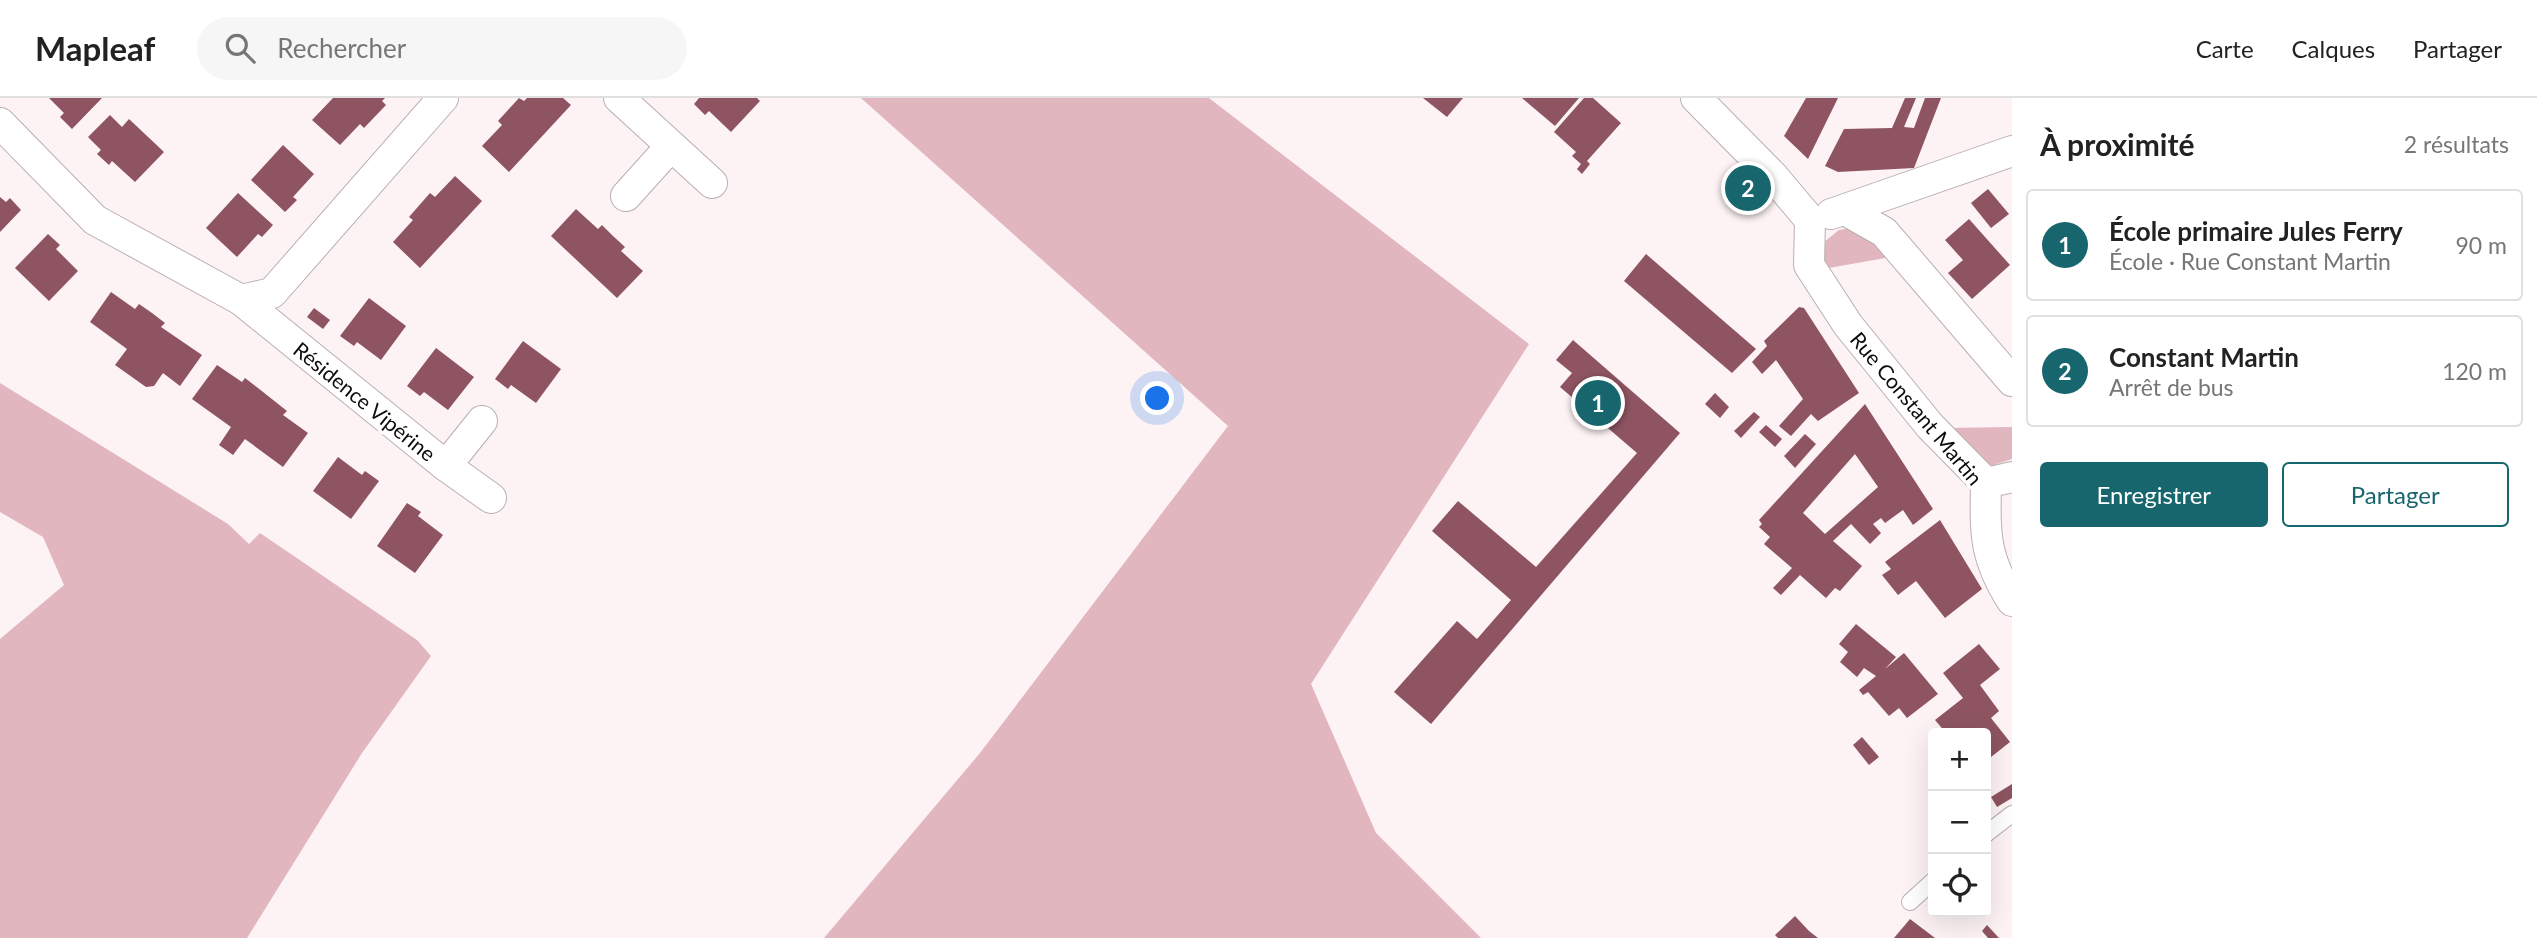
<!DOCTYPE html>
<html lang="fr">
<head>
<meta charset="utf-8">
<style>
  body { margin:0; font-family:Lato,sans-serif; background:#f6f6f6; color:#222 }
  .controls { position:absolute; right:21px; bottom:21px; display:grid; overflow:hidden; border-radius:7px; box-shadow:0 7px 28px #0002 }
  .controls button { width:63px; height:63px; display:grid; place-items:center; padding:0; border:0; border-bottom:2px solid #e0e0e0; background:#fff; color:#222; font:35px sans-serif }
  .you { position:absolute; left:1158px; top:301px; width:24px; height:24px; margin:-18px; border:5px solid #fff; border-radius:50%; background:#1a73e8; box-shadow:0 0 0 10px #1a73e833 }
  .badge { display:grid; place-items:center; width:46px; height:46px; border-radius:50%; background:#17656d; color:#fff; font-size:23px; font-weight:700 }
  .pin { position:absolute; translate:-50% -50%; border:4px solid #fff; box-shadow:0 2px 7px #0006 }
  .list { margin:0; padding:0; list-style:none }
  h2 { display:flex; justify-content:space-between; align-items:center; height:91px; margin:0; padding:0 28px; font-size:30px }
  h2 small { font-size:23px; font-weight:400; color:#767676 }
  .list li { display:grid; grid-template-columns:46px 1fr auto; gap:21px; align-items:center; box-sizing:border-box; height:112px; margin:0 14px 14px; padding:0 14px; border:2px solid #e0e0e0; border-radius:7px }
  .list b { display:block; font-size:26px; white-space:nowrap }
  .list p { margin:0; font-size:23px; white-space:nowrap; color:#767676 }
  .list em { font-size:23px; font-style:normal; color:#767676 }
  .actions { display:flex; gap:14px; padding:21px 28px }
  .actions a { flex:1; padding:16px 0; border:2px solid #17656d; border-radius:7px; text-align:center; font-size:24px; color:#17656d }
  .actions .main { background:#17656d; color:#fff }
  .icon { flex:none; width:38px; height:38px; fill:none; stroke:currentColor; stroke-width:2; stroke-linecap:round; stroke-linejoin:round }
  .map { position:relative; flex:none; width:2012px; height:840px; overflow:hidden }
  header { display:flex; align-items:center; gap:42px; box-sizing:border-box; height:98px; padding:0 35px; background:#fff; border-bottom:2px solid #e0e0e0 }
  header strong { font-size:33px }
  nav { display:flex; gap:38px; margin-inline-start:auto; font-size:24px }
  .search { width:490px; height:63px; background:#f6f6f6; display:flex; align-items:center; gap:18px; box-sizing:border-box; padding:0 24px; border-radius:38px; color:#767676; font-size:26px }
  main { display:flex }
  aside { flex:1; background:#fff }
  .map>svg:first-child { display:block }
</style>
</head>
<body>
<header>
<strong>Mapleaf</strong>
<div class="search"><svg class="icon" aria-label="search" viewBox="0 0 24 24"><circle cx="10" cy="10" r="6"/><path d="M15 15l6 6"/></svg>Rechercher</div>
<nav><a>Carte</a><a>Calques</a><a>Partager</a></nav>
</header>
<main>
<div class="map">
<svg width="2012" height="840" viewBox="0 0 2012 840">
  <rect width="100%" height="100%" fill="#fdf2f4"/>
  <g fill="#e2b6bf">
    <polygon points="861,0 1209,0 1529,246 1311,586 1376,735 1481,840 824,840 980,655 1228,328"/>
    <polygon points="1857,129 1891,159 1823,171 1819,148 1839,132"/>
    <polygon points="0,285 228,426 249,446 260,435 417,542 431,558 362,655 247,840 0,840 0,541 64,487 43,439 0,414"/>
    <polygon points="2012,329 2012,361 1991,368 1976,362 1946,330"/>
  </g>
  <g fill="#8e5461" fill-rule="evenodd">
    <polygon points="49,0 102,0 72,31 60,19 64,15"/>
    <polygon points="333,0 385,0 382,3 386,7 364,30 360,26 340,47 312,22"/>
    <polygon points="519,0 524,3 527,0 563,0 571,7 509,74 482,48 502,27 498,23"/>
    <polygon points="699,0 757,0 760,3 731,34 709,13 705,17 694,6"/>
    <polygon points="1423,0 1463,0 1447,19"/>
    <polygon points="1522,0 1579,0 1555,28"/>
    <polygon points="1584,0 1593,0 1621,25 1587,63 1590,66 1582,76 1577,71 1581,66 1572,58 1576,54 1554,34"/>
    <polygon points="1806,0 1838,0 1808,61 1784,38"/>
    <polygon points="1905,0 1916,0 1904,29 1914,30 1925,0 1941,0 1914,70 1838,74 1825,68 1844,31 1892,30"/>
    <polygon points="110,17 122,29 129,21 164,54 135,84 112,63 109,67 97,56 101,52 88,39"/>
    <polygon points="283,47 314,76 293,99 297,102 285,114 251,82"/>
    <polygon points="455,78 482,103 420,170 393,144 413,122 409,119 430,95 435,99"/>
    <polygon points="1988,91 2009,116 1991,130 1971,105"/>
    <polygon points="238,95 273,127 262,139 258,136 237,159 206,130"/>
    <polygon points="0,99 6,104 10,100 21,112 0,134"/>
    <polygon points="576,111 598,131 602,127 613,138 625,149 621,153 643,173 617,200 551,138"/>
    <polygon points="1969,121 2010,167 1972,201 1948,175 1963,162 1945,142"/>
    <polygon points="48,136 60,147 56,151 78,173 49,203 15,170"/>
    <polygon points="1646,156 1756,251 1732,275 1624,183"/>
    <polygon points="111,194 135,211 139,206 152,215 165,225 161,229 202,257 180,288 163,275 154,288 146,289 115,267 127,251 90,224"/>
    <polygon points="369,200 406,228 381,262 357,244 354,248 340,238"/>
    <polygon points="1799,209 1804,210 1859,295 1818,323 1811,316 1791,338 1779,328 1803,301 1776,262 1762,276 1752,264 1767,248 1764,243"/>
    <polygon points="314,210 330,222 323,231 307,219"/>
    <polygon points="1573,242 1680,335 1431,626 1394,594 1457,523 1477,541 1511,502 1432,433 1458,403 1536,469 1637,355 1560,289 1572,275 1556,262"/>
    <polygon points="523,243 561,271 536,305 511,287 508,291 495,281"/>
    <polygon points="436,250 474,279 448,312 424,294 420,298 407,288"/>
    <polygon points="217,267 242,284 245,280 258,290 287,313 283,317 308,335 283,369 245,341 233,357 219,347 231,329 192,301"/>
    <polygon points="1715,295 1729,309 1720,320 1705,306"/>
    <path d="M 1865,306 L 1933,411 L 1913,427 L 1903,412 L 1885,425 L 1881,420 L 1873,426 L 1881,435 L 1870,446 L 1851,426 L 1833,443 L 1862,468 L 1840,493 L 1835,490 L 1826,500 L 1800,477 L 1781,497 L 1773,490 L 1792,470 L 1764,446 L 1770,439 L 1759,429 L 1762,426 L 1759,422 ZM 1855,356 L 1878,389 L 1825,436 L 1803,415 Z"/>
    <polygon points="1754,314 1760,319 1741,340 1734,333"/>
    <polygon points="1766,327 1782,341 1775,349 1759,334"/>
    <polygon points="1805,336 1816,346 1795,370 1784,358"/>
    <polygon points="338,359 362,377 365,373 379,383 351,421 313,393"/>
    <polygon points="407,405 421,414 418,418 443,437 415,475 377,448"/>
    <polygon points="1940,422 1982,491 1945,520 1916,483 1898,497 1882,477 1891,471 1885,464"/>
    <polygon points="1856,526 1896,559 1885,571 1904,555 1938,596 1907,620 1899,610 1889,618 1868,594 1863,597 1859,592 1876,578 1864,570 1857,579 1840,564 1848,554 1839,546"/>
    <polygon points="1979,546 2000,571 1980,587 1999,613 1991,620 2010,644 1986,663 1986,635 1946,635 1935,622 1963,600 1943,575"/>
    <polygon points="1862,639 1879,659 1869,667 1853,647"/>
    <polygon points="2012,686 2012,700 1997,709 1991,699"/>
    <polygon points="1795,818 1809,833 1818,840 1778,840 1775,837"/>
    <polygon points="1910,821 1935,840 1894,840"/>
    <polygon points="1987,827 1999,840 1988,840 1982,833"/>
  </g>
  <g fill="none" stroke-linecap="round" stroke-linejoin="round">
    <defs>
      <g id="lane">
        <polyline points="1986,736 2012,716"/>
        <polyline points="1910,804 1933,783"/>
      </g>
      <g id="street">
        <polyline points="619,0 712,85"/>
        <path d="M 1696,0 L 1773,78 L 1810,122 L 1809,167 L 1848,227 L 1930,328 L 1986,385 C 1985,435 1984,459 2012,503"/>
        <polyline points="0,25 95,122 241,202 446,368 491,400"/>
        <polyline points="626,98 671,48"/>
        <polyline points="1845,112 1884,134 2012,283"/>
        <polyline points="1831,116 2012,53"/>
        <polyline points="241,202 272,195 443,0"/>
        <polyline points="446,368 482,323"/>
        <polyline points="1986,385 2012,379"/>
      </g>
    </defs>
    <use href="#lane" stroke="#b9afb1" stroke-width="18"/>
    <use href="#street" stroke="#b9afb1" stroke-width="32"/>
    <use href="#lane" stroke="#fff" stroke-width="16"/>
    <use href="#street" stroke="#fff" stroke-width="30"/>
  </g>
  <g text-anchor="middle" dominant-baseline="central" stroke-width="7" stroke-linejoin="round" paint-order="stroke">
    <g font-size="21" fill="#0e0b0c" stroke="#fff">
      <text transform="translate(365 303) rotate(39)">Résidence Vipérine</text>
      <text transform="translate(1917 310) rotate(50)">Rue Constant Martin</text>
    </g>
  </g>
</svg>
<div class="controls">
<button>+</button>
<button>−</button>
<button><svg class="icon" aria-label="locate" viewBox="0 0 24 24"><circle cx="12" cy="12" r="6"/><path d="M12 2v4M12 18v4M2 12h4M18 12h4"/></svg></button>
</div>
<div class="you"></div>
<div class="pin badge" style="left:1598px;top:305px">1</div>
<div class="pin badge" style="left:1748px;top:90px">2</div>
</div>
<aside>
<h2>À proximité<small>2 résultats</small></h2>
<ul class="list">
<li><span class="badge">1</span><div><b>École primaire Jules Ferry</b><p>École · Rue Constant Martin</p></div><em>90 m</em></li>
<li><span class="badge">2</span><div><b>Constant Martin</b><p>Arrêt de bus</p></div><em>120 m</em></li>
</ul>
<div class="actions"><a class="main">Enregistrer</a><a>Partager</a></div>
</aside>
</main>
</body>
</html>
